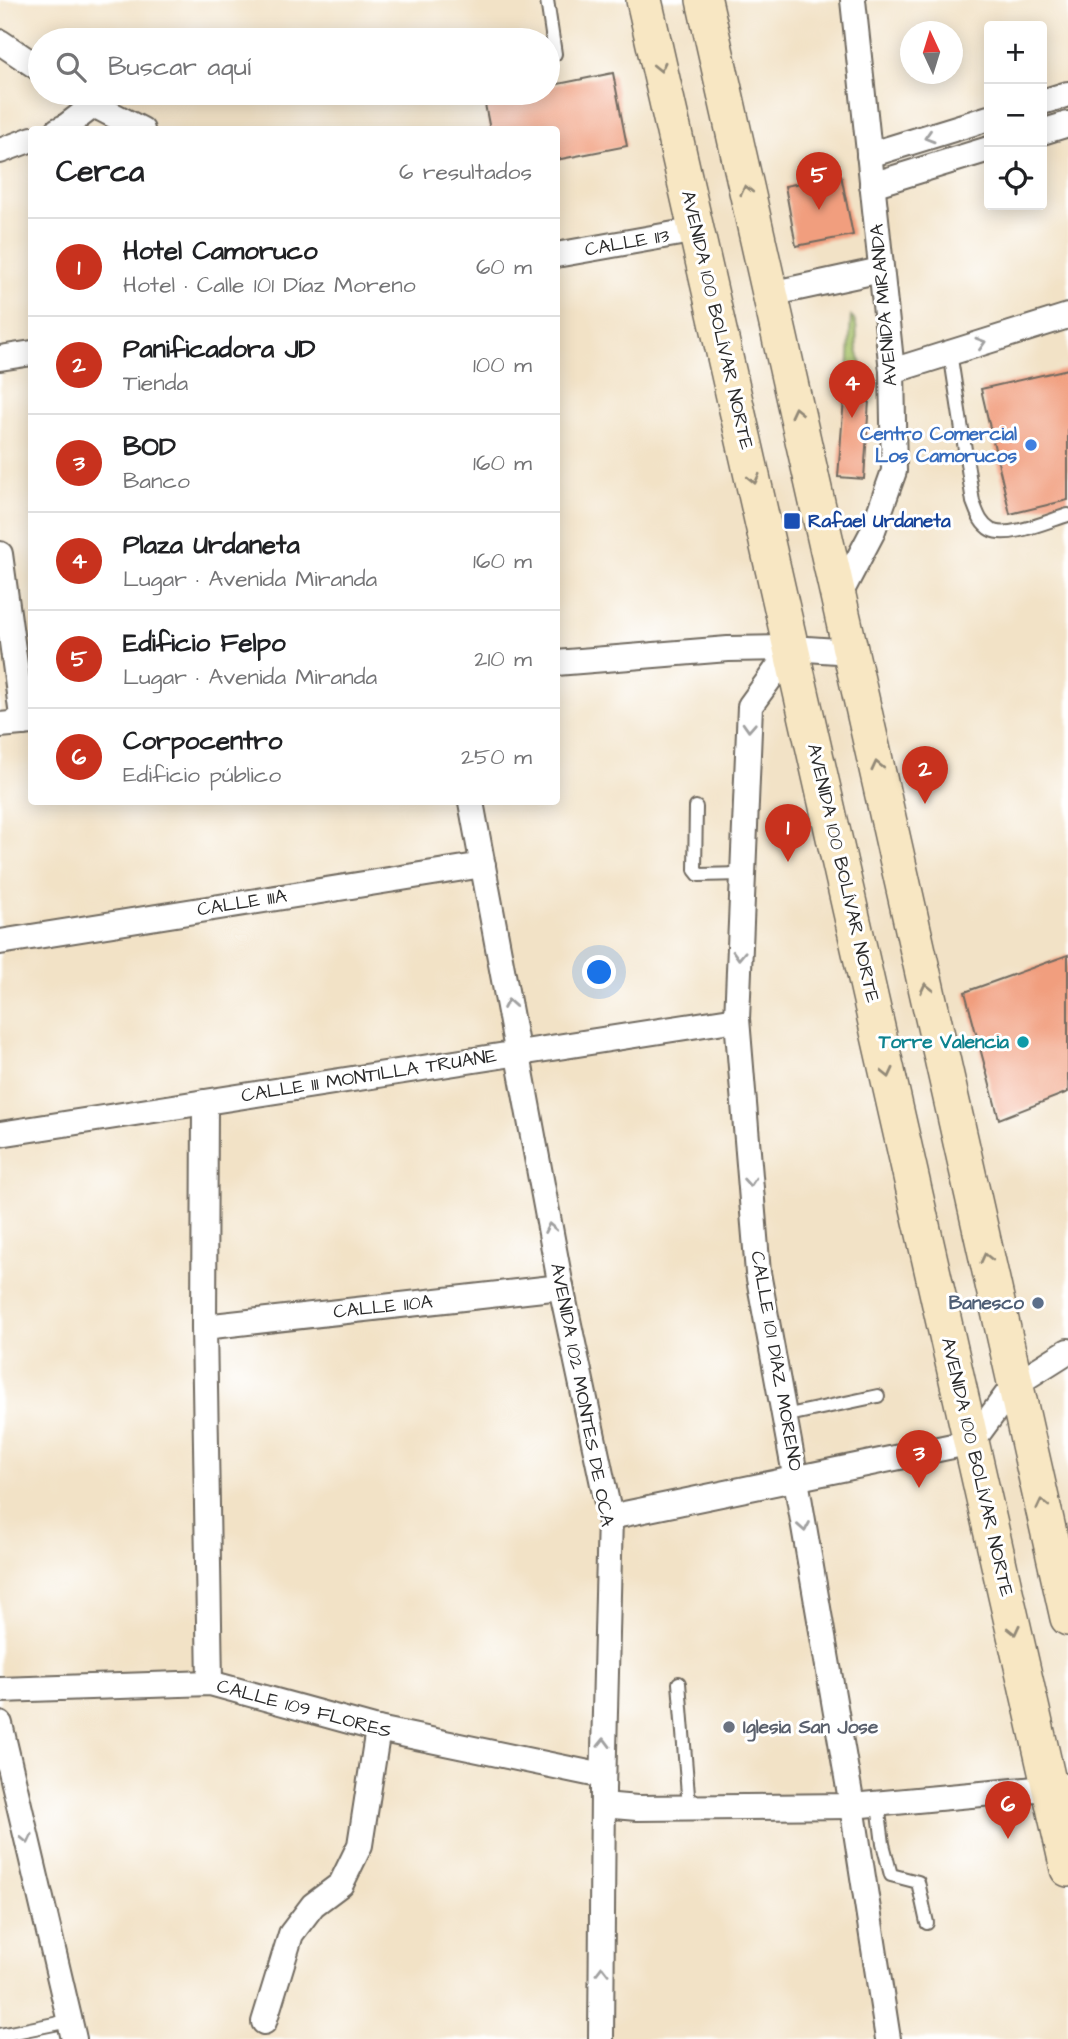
<!DOCTYPE html>
<html lang="es">
<head>
<meta charset="utf-8">
<style>
  body { margin:0; font-family:"Architects Daughter",sans-serif; background:#f6f6f6; color:#202124 }
  .controls { position:absolute; right:21px; top:21px; display:grid; overflow:hidden; border-radius:7px; box-shadow:0 4px 18px #0003 }
  .controls button { width:63px; height:63px; display:grid; place-items:center; padding:0; border:0; border-bottom:2px solid #e0e0e0; background:#fff; color:#202124; font:35px sans-serif }
  .compass { position:absolute; left:900px; top:21px; width:63px; height:63px; border-radius:50%; background:#fff; box-shadow:0 4px 18px #0003; rotate:356deg }
  .you { position:absolute; left:600px; top:973px; width:24px; height:24px; margin:-18px; border:5px solid #fff; border-radius:50%; background:#1a73e8; box-shadow:0 0 0 10px #1a73e833 }
  .badge { display:grid; place-items:center; width:46px; height:46px; border-radius:50%; background:#c8321e; color:#fff; font-size:23px; font-weight:700 }
  .pin { position:absolute; translate:-50% -58px; filter:drop-shadow(0 2px 4px #0008) }
  .pin::after { content:''; position:absolute; top:37px; width:24px; height:21px; background:inherit; clip-path:polygon(0 0,100% 0,50% 100%) }
  .list { margin:0; padding:0; list-style:none }
  h2 { display:flex; justify-content:space-between; align-items:center; height:91px; margin:0; padding:0 28px; font-size:30px }
  h2 small { font-size:23px; font-weight:400; color:#757577 }
  .list li { display:grid; grid-template-columns:46px 1fr auto; gap:21px; align-items:center; box-sizing:border-box; height:98px; padding:0 28px; border-top:2px solid #e0e0e0 }
  .list b { display:block; font-size:26px; white-space:nowrap }
  .list p { margin:0; font-size:23px; white-space:nowrap; color:#757577 }
  .list em { font-size:23px; font-style:normal; color:#757577 }
  .icon { flex:none; width:38px; height:38px; fill:none; stroke:currentColor; stroke-width:2; stroke-linecap:round; stroke-linejoin:round }
  .map { position:relative; flex:none; width:1068px; height:2039px; overflow:hidden }
  .search { position:absolute; background:#fff; box-shadow:0 4px 18px #0003; left:28px; top:28px; width:532px; height:77px; display:flex; align-items:center; gap:18px; box-sizing:border-box; padding:0 24px; border-radius:38px; color:#757577; font-size:26px }
  .panel { position:absolute; background:#fff; box-shadow:0 4px 18px #0003; left:28px; top:126px; width:532px; height:679px; border-radius:7px }
  .map>svg:first-child { display:block }
</style>
</head>
<body>
<div class="map">
<svg width="1068" height="2039" viewBox="0 0 1068 2039">
  <rect width="100%" height="100%" fill="#fff"/>
  <filter id="ink" filterUnits="userSpaceOnUse"><feTurbulence type="fractalNoise" baseFrequency=".0143" numOctaves="2"/><feDisplacementMap in="SourceGraphic" scale="14" xChannelSelector="R" yChannelSelector="G"/><feConvolveMatrix kernelMatrix="1 2 1 2 8 2 1 2 1" color-interpolation-filters="sRGB"/></filter>
  <filter id="wash" filterUnits="userSpaceOnUse"><feTurbulence type="fractalNoise" baseFrequency=".00686" numOctaves="4" result="noise"/><feDisplacementMap in="SourceGraphic" scale="28" xChannelSelector="R" yChannelSelector="G"/><feGaussianBlur stdDeviation="1.57" result="paint"/><feColorMatrix in="noise" values="0 0 0 0 0 0 0 0 0 0 0 0 0 0 0 0 0 1.4 0 .05"/><feComposite in="paint" operator="in"/></filter>
  <g filter="url(#wash)">
    <rect width="100%" height="100%" fill="#f2e2c6"/>
    <path fill="#a7c369" stroke="#69774a" stroke-width="2" d="M 851,316 C 860,325 855,338 857,349 C 861,370 872,375 869,400 L 847,399 Z"/>
    <g id="blocks">
      <g fill="#f19e7e">
        <polygon points="613,73 627,146 556,160 556,130 490,130 484,99 513,93 548,93 548,86"/>
        <polygon points="841,175 853,235 796,246 785,186"/>
        <polygon points="1068,369 1068,500 1010,514 981,389"/>
        <polygon points="844,399 869,400 864,479 838,477"/>
        <polygon points="1068,955 1068,1092 999,1119 965,992"/>
      </g>
    </g>
  </g>
  <g filter="url(#ink)">
    <use href="#blocks" fill-opacity="0" stroke="#716b61" stroke-width="2"/>
    <g fill="none" stroke-linecap="round" stroke-linejoin="round">
      <defs>
        <g id="lane">
          <polyline points="547,0 555,54"/>
          <path d="M 950,352 L 973,502 C 977,512 980,524 991,530 C 1008,539 1050,520 1068,515"/>
          <polyline points="696,807 695,870 699,875 742,874"/>
          <polyline points="784,1416 878,1396"/>
          <polyline points="679,1683 689,1807"/>
          <polyline points="878,1804 883,1844 891,1875 918,1882 927,1923"/>
          <polyline points="0,2035 69,2021"/>
        </g>
        <g id="street">
          <polyline points="0,42 40,69"/>
          <polyline points="76,93 94,105 142,130"/>
          <polyline points="1042,102 1068,94"/>
          <polyline points="58,130 65,127 94,105"/>
          <polyline points="1042,132 1068,124"/>
          <polyline points="0,151 32,139"/>
          <polyline points="869,155 989,118"/>
          <polyline points="872,185 989,149"/>
          <polyline points="556,255 697,230"/>
          <polyline points="770,294 881,270"/>
          <polyline points="0,358 32,353"/>
          <polyline points="892,371 1068,316"/>
          <polyline points="0,554 23,723"/>
          <polyline points="838,598 872,533 894,471 892,371 853,0"/>
          <polyline points="792,648 750,706 737,1019 758,1273 796,1480 852,1806 888,2039"/>
          <polyline points="556,663 728,649 792,648 852,652"/>
          <polyline points="0,725 32,722"/>
          <polyline points="471,802 561,1287 610,1517 603,1789 601,2039"/>
          <polyline points="0,942 483,865"/>
          <polyline points="205,1102 204,1327 210,1683"/>
          <polyline points="0,1134 737,1019"/>
          <polyline points="204,1327 561,1287"/>
          <polyline points="610,1517 972,1442 1014,1385 1068,1351"/>
          <polyline points="0,1690 210,1683 378,1729 603,1776"/>
          <polyline points="0,1724 74,2039"/>
          <polyline points="603,1805 637,1808 852,1806 1068,1786"/>
          <polyline points="264,2022 291,1934 313,1905 341,1884 360,1845 378,1729"/>
        </g>
        <g id="secondary">
          <polyline points="644,0 1068,1869"/>
          <polyline points="704,0 1068,1618"/>
        </g>
      </defs>
      <use href="#lane" stroke="#716b61" stroke-width="16"/>
      <use href="#street" stroke="#716b61" stroke-width="28"/>
      <use href="#secondary" stroke="#716b61" stroke-width="38"/>
      <use href="#lane" stroke="#fff" stroke-width="12"/>
      <use href="#street" stroke="#fff" stroke-width="24"/>
      <use href="#secondary" stroke="#f8e7c3" stroke-width="35"/>
    </g>
    <defs><path id="oneway-chevron" d="M-2-3.5L2.5 0L-2 3.5" fill="none" stroke-width="1.6" stroke-linecap="round" stroke-linejoin="round" transform="scale(1.75)"/></defs>
    <g stroke="#928977">
      <use href="#oneway-chevron" transform="translate(660 67) rotate(77)"/>
      <use href="#oneway-chevron" transform="translate(746 190) rotate(-103)"/>
      <use href="#oneway-chevron" transform="translate(796 412) rotate(-103)"/>
      <use href="#oneway-chevron" transform="translate(754 479) rotate(77)"/>
      <use href="#oneway-chevron" transform="translate(877 766) rotate(-103)"/>
      <use href="#oneway-chevron" transform="translate(926 988) rotate(-103)"/>
      <use href="#oneway-chevron" transform="translate(888 1073) rotate(77)"/>
      <use href="#oneway-chevron" transform="translate(986 1258) rotate(-103)"/>
      <use href="#oneway-chevron" transform="translate(1042 1504) rotate(-103)"/>
      <use href="#oneway-chevron" transform="translate(1014 1630) rotate(77)"/>
    </g>
    <g stroke="#a0a0a0">
      <use href="#oneway-chevron" transform="translate(929 137) rotate(163)"/>
      <use href="#oneway-chevron" transform="translate(981 343) rotate(-17)"/>
      <use href="#oneway-chevron" transform="translate(749 727) rotate(93)"/>
      <use href="#oneway-chevron" transform="translate(739 955) rotate(92)"/>
      <use href="#oneway-chevron" transform="translate(509 1004) rotate(-100)"/>
      <use href="#oneway-chevron" transform="translate(750 1182) rotate(85)"/>
      <use href="#oneway-chevron" transform="translate(550 1228) rotate(-101)"/>
      <use href="#oneway-chevron" transform="translate(804 1527) rotate(80)"/>
      <use href="#oneway-chevron" transform="translate(604 1743) rotate(-89)"/>
      <use href="#oneway-chevron" transform="translate(27 1839) rotate(77)"/>
      <use href="#oneway-chevron" transform="translate(602 1971) rotate(-90)"/>
    </g>
  </g>
  <circle fill="#3f7fe0" stroke="#fff" stroke-width="2.5" cx="1031" cy="445" r="7"/>
  <rect fill="#1a4fb4" stroke="#fff" stroke-width="2.5" x="783" y="512" width="18" height="18" rx="3.5"/>
  <circle fill="#0f9aa8" stroke="#fff" stroke-width="2.5" cx="1023" cy="1042" r="7"/>
  <circle fill="#5c6f8a" stroke="#fff" stroke-width="2.5" cx="1038" cy="1303" r="7"/>
  <circle fill="#6b7280" stroke="#fff" stroke-width="2.5" cx="729" cy="1727" r="7"/>
  <g text-anchor="middle" dominant-baseline="central" stroke-width="6" stroke-linejoin="round" paint-order="stroke">
    <g font-size="19" fill="#2b2b2b" stroke="#fff">
      <text transform="translate(627 243) rotate(-10)">CALLE 113</text>
      <text transform="translate(884 305) rotate(-95)">AVENIDA MIRANDA</text>
      <text transform="translate(717 320) rotate(77)">AVENIDA 100 BOLÍVAR NORTE</text>
      <text transform="translate(843 873) rotate(77)">AVENIDA 100 BOLÍVAR NORTE</text>
      <text transform="translate(242 903) rotate(-9)">CALLE 111A</text>
      <text transform="translate(369 1076) rotate(-9)">CALLE 111 MONTILLA TRUANE</text>
      <text transform="translate(383 1307) rotate(-6)">CALLE 110A</text>
      <text transform="translate(776 1361) rotate(80)">CALLE 101 DÍAZ MORENO</text>
      <text transform="translate(582 1395) rotate(79)">AVENIDA 102 MONTES DE OCA</text>
      <text transform="translate(977 1467) rotate(77)">AVENIDA 100 BOLÍVAR NORTE</text>
      <text transform="translate(304 1709) rotate(15)">CALLE 109 FLORES</text>
    </g>
    <g font-size="19" font-weight="bold" fill="#366cbe" stroke="#fff" text-anchor="end">
      <text x="1017" y="434">Centro Comercial<tspan x="1017" dy="22">Los Camorucos</tspan></text>
    </g>
    <g font-size="19" font-weight="bold" fill="#164399" stroke="#fff" text-anchor="start">
      <text x="808" y="521">Rafael Urdaneta</text>
    </g>
    <g font-size="19" font-weight="bold" fill="#0d838f" stroke="#fff" text-anchor="end">
      <text x="1009" y="1042">Torre Valencia</text>
    </g>
    <g font-size="19" font-weight="bold" fill="#4e5e75" stroke="#fff" text-anchor="end">
      <text x="1024" y="1303">Banesco</text>
    </g>
    <g font-size="19" font-weight="bold" fill="#5b616d" stroke="#fff" text-anchor="start">
      <text x="743" y="1727">Iglesia San Jose</text>
    </g>
  </g>
</svg>
<div class="controls">
<button>+</button>
<button>−</button>
<button><svg class="icon" aria-label="locate" viewBox="0 0 24 24"><circle cx="12" cy="12" r="6"/><path d="M12 2v4M12 18v4M2 12h4M18 12h4"/></svg></button>
</div>
<svg class="compass" viewBox="-18 -18 36 36"><path d="M0-13l5 13h-10z" fill="#e53935"/><path d="M0 13l5-13h-10z" fill="#757577"/></svg>
<div class="you"></div>
<div class="pin badge" style="left:788px;top:862px">1</div>
<div class="pin badge" style="left:925px;top:804px">2</div>
<div class="pin badge" style="left:919px;top:1488px">3</div>
<div class="pin badge" style="left:852px;top:418px">4</div>
<div class="pin badge" style="left:819px;top:210px">5</div>
<div class="pin badge" style="left:1008px;top:1839px">6</div>
<div class="search"><svg class="icon" aria-label="search" viewBox="0 0 24 24"><circle cx="10" cy="10" r="6"/><path d="M15 15l6 6"/></svg>Buscar aquí</div>
<section class="panel">
<h2>Cerca<small>6 resultados</small></h2>
<ul class="list">
<li><span class="badge">1</span><div><b>Hotel Camoruco</b><p>Hotel · Calle 101 Díaz Moreno</p></div><em>60 m</em></li>
<li><span class="badge">2</span><div><b>Panificadora JD</b><p>Tienda</p></div><em>100 m</em></li>
<li><span class="badge">3</span><div><b>BOD</b><p>Banco</p></div><em>160 m</em></li>
<li><span class="badge">4</span><div><b>Plaza Urdaneta</b><p>Lugar · Avenida Miranda</p></div><em>160 m</em></li>
<li><span class="badge">5</span><div><b>Edificio Felpo</b><p>Lugar · Avenida Miranda</p></div><em>210 m</em></li>
<li><span class="badge">6</span><div><b>Corpocentro</b><p>Edificio público</p></div><em>250 m</em></li>
</ul>
</section>
</div>
</body>
</html>
